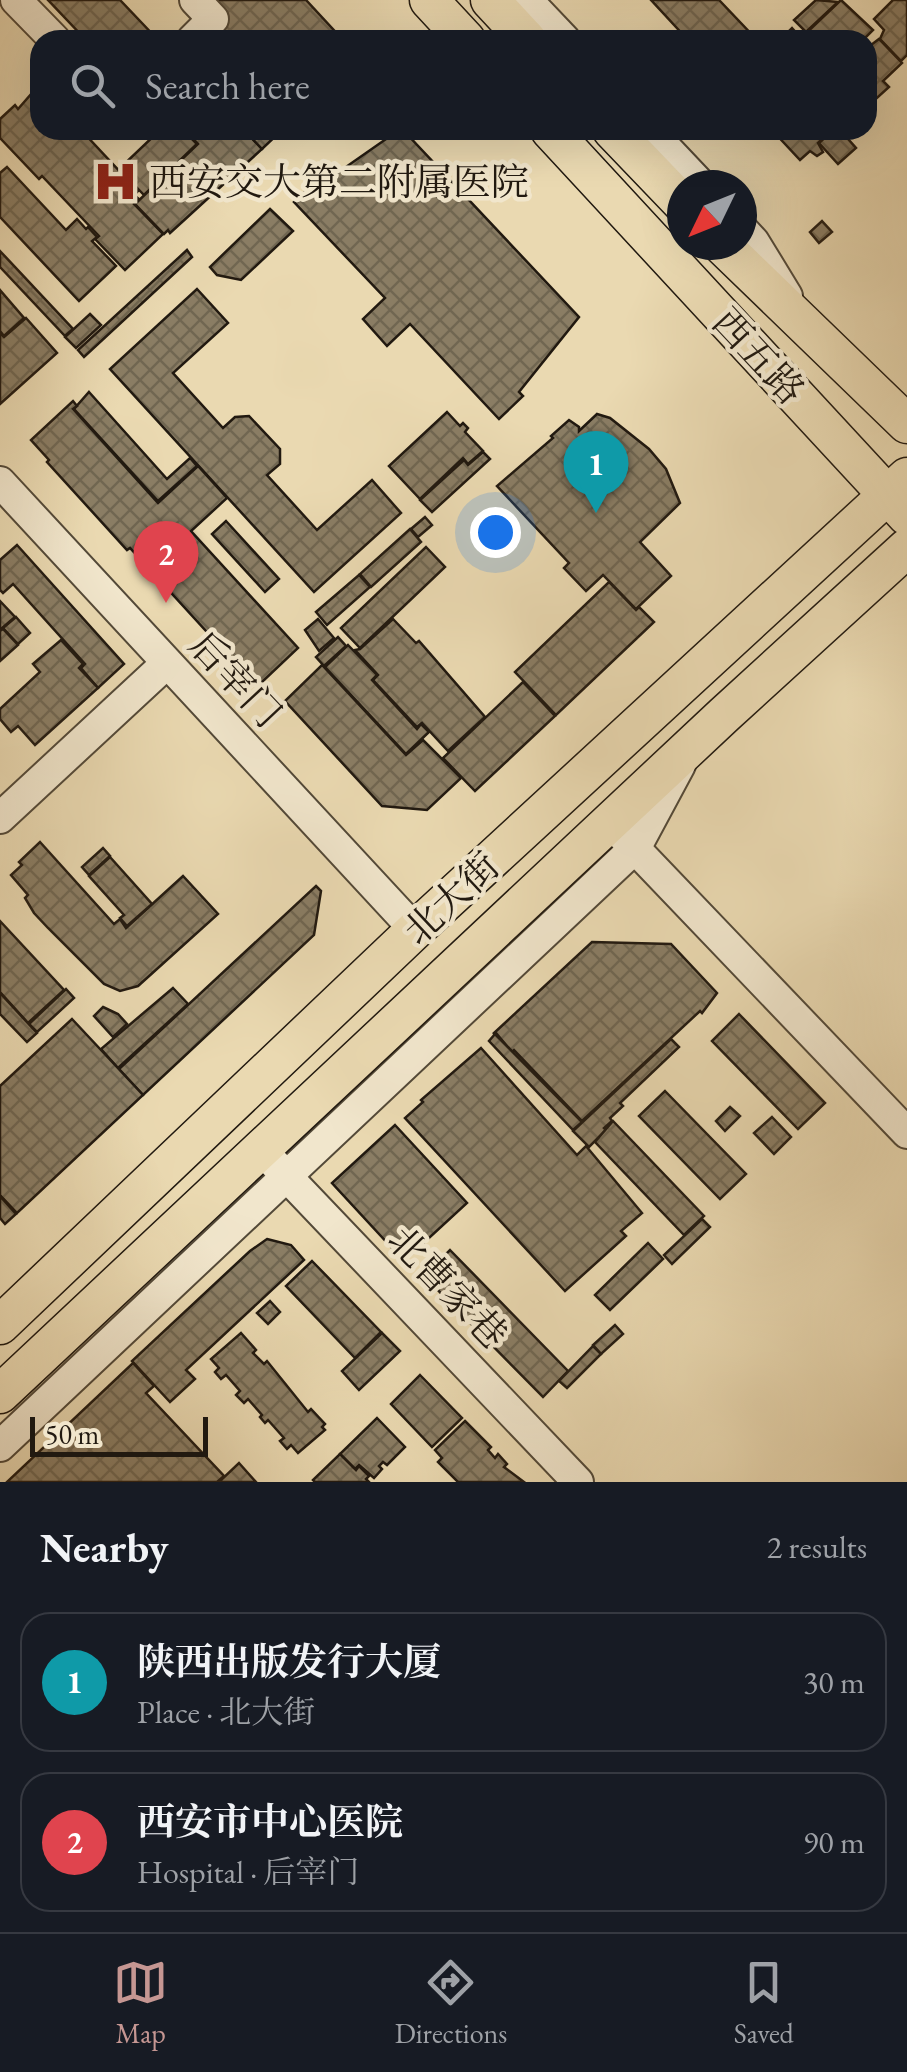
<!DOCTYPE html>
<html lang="en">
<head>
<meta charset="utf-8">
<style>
  body { margin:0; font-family:"EB Garamond","Noto Serif SC",serif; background:#242831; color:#f1f3f6 }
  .compass { position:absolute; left:667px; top:170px; width:90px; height:90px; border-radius:50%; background:#171b24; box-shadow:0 10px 40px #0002; rotate:227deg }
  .scale { position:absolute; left:30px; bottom:25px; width:178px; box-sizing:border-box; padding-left:10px; border:5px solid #211910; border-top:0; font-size:28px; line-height:35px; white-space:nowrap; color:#211910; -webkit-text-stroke:8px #f1e6cc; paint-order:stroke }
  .you { position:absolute; left:495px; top:532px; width:35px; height:35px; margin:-25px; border:8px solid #fff; border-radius:50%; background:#1a73e8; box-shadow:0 0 0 15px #1a73e833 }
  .badge { display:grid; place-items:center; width:65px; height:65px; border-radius:50%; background:#c59692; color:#fff; font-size:32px; font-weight:700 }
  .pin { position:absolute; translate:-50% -82px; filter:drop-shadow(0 2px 5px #0008) }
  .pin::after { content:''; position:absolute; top:52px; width:35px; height:30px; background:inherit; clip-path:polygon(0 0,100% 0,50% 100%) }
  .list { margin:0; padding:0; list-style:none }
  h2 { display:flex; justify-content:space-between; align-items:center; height:130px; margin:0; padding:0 40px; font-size:42px }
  h2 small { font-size:32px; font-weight:400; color:#9ea1a6 }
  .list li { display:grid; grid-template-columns:65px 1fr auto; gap:30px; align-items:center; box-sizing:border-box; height:140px; margin:0 20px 20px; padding:0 20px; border:2px solid #363941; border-radius:30px }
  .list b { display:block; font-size:38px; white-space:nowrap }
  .list p { margin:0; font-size:32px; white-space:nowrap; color:#9ea1a6 }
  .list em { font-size:32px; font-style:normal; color:#9ea1a6 }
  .icon { flex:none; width:55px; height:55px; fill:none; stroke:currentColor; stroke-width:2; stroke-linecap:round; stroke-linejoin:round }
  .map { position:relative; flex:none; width:907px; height:1482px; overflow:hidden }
  .search { position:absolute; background:#171b24; box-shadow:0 10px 40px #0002; left:30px; right:30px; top:30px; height:110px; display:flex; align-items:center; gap:25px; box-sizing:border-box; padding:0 35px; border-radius:30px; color:#9ea1a6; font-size:38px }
  .sheet { height:450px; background:#171b24 }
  nav { display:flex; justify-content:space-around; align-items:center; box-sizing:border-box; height:140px; border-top:2px solid #363941; background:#171b24; font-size:28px; color:#9ea1a6 }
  nav a { display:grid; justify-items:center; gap:5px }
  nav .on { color:#c59692 }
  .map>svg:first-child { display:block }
</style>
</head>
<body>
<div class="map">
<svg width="907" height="1482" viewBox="0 0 907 1482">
  <defs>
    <pattern id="building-cross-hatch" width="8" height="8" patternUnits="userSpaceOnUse" patternTransform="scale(2.5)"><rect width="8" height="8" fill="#8a7d64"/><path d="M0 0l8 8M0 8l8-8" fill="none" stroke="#706651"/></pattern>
  </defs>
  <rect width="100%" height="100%" fill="#ead9b1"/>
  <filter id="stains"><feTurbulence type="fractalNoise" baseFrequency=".002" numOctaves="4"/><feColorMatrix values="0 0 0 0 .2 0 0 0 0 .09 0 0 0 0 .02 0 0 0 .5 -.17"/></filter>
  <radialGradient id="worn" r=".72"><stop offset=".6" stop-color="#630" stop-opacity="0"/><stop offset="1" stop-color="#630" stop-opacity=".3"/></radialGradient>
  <g fill="url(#building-cross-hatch)" stroke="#211910" stroke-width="2.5">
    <polygon points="48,0 120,0 158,40 86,40"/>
    <polygon points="184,0 306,0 343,40 222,40"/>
    <polygon points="651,0 719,0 757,40 688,40"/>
    <polygon points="816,0 838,2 806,32 794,20"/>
    <polygon points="841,0 873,30 863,40 780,40 792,28 801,38"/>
    <polygon points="893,0 907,0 907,55 901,61 880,39 884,30 874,19"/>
    <polygon points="879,39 902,63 883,81 889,87 867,107 867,48"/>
    <polygon points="39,85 40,130 81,130 138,191 134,195 139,199 134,204 163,234 125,270 95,239 99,236 42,176 39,179 0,138 0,119 15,105 18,109"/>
    <polygon points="160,130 183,130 197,144 144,195 119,169"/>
    <polygon points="185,130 244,130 262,149 170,233 168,230 164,234 135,204 198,144"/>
    <polygon points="244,130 282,130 262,149"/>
    <polygon points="399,130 403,130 579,317 519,392 523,396 499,419 410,324 387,346 363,319 385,298 294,202 319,179 323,183"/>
    <polygon points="772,130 832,130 818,143 823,152 817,156 810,151 800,160"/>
    <polygon points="833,130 840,130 856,148 838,164 819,143"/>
    <polygon points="7,167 66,230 77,219 86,229 88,227 97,237 92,241 116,266 79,301 0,217 0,173"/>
    <polygon points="270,209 293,231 241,280 217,275 210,267"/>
    <polygon points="822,221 832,232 819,243 810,232"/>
    <polygon points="187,250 192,257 84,357 78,350"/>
    <polygon points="0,251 73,329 65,336 0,267"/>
    <polygon points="197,289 228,323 173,373 223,428 235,417 249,416 280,449 280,464 267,475 317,530 372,480 401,513 314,592 110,369"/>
    <polygon points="0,290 24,318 4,336 0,331"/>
    <polygon points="90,314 101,325 76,348 65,337"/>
    <polygon points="26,318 57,353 0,404 0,333 4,337"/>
    <polygon points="89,392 167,479 190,458 197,466 158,501 74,409"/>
    <polygon points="73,401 77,406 73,409 158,503 198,466 227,498 191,531 298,648 261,683 242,662 238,666 130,548 127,550 47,462 49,460 31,440"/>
    <polygon points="447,412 460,426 463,423 468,428 465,432 483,451 468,464 463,458 420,499 389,466"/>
    <polygon points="597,414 610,418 649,449 666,469 680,503 640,542 671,576 636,609 603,575 586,591 564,568 569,563 497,486 553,438 551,436 569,420 579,427 579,431"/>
    <polygon points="483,452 490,459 432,512 420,500 464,460 468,465"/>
    <polygon points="425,517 432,525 418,537 411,529"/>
    <polygon points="226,521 279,579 265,592 212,534"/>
    <polygon points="410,529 421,542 371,587 360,574"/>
    <polygon points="17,545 124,664 98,688 81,668 85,664 13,584 3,593 0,590 0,560"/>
    <polygon points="426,547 445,567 360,648 341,628"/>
    <polygon points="359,575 370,587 327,625 316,612"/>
    <polygon points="609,582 636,610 639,607 654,622 556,715 515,672"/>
    <polygon points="0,601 15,617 1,629 0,628"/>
    <polygon points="16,617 30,633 18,644 3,628"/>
    <polygon points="318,619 334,638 319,651 305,630"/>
    <polygon points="393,619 416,643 419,641 485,717 448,751 422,723 417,727 373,680 378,675 355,650 360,649"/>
    <polygon points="3,629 18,645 0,661 0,631"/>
    <polygon points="338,637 346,646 324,666 316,657"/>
    <polygon points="61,640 83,664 79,668 98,688 35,745 18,726 11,732 0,719 0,709 40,672 33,664"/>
    <polygon points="348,645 377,675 372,680 417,729 421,724 429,732 406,754 325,667"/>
    <polygon points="322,665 406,755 423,740 461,778 427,810 382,806 285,701"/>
    <polygon points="523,682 555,716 475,791 443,758"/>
    <polygon points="40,842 114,924 120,919 126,928 183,876 218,914 138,986 120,991 104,984 48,928 34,913 25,898 28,895 11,875 22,865 19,862"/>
    <polygon points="103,848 110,856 89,875 82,867"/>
    <polygon points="110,857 152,904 127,926 120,918 124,915 89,876"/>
    <polygon points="316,886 321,891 314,935 143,1095 119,1069"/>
    <polygon points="0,921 64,990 28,1023 0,992"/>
    <polygon points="592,942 671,944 717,993 702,1013 700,1011 582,1121 514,1050 512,1052 496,1033 493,1034"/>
    <polygon points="173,988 188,1004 118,1068 101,1049"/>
    <polygon points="66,989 74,998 37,1032 29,1024"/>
    <polygon points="0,993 37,1033 27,1042 0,1014"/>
    <polygon points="103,1007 118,1014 127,1024 113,1037 94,1016"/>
    <polygon points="739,1014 825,1103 798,1129 712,1041"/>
    <polygon points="72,1019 143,1095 17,1213 0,1195 0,1086"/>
    <polygon points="495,1034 582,1122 573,1130 489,1041"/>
    <polygon points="671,1039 679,1047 620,1103 623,1106 610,1118 612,1121 604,1128 606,1130 589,1147 573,1131"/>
    <polygon points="481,1048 577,1155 586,1146 642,1213 621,1231 626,1236 565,1291 405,1118 423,1102 421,1100"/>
    <polygon points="665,1091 746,1174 720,1199 639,1116"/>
    <polygon points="730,1107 740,1116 725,1131 716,1121"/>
    <polygon points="772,1117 791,1137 774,1154 754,1133"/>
    <polygon points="613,1121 704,1216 684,1235 595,1142"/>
    <polygon points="395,1125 467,1203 404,1261 332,1183"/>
    <polygon points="0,1196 16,1214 5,1224 0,1218"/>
    <polygon points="702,1219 710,1227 672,1264 664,1255"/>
    <polygon points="267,1239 291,1245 304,1260 186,1370 195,1379 170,1402 132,1361 250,1251"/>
    <polygon points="648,1243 663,1259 610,1310 595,1295"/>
    <polygon points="450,1250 568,1371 543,1397 424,1276"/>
    <polygon points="312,1261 381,1332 355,1358 286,1286"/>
    <polygon points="270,1301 280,1312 268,1324 257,1313"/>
    <polygon points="615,1325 623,1334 601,1354 593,1345"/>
    <polygon points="241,1333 256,1350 253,1353 264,1364 267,1361 308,1412 311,1409 325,1424 322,1427 325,1430 298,1453 291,1445 287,1449 280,1441 284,1438 268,1420 265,1423 260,1417 262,1415 248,1399 244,1403 236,1395 240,1391 226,1375 221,1379 215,1372 219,1368 211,1359"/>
    <polygon points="382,1333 400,1351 359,1390 342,1371"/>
    <polygon points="593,1346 601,1354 567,1388 559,1381"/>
    <polygon points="133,1363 154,1386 146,1393 224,1476 217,1482 7,1482"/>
    <polygon points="420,1375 462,1418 432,1447 391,1404"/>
    <polygon points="377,1418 405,1447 387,1465 383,1462 379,1466 382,1469 374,1478 359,1465 355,1469 340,1454"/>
    <polygon points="465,1421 491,1447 488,1450 495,1458 498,1454 507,1464 504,1467 524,1482 458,1482 438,1462 442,1458 435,1450"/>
    <polygon points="340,1454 356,1470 359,1466 369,1476 366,1479 369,1482 315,1482 313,1480"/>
    <polygon points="239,1463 256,1482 219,1482"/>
  </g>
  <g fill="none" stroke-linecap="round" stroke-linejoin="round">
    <defs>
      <g id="minor">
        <polyline points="16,0 55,40"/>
        <polyline points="527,0 565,40"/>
        <polyline points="192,40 213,19 195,0"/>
        <polyline points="649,130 701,185"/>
        <polyline points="742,229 754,242 787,296"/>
        <polyline points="0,482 415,930"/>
        <polyline points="0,818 167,663"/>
        <polyline points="622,835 907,1133"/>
        <polyline points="273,1162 578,1482"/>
        <polyline points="0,1446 636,847 680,765"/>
      </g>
      <g id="major">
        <polyline points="429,0 466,40"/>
        <polyline points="490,0 527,40"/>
        <polyline points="550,130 907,516"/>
        <polyline points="612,130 682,203"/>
        <polyline points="722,245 907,424"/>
        <polyline points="0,1325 415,930 907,477"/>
        <polyline points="0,1394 724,715 907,548"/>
      </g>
    </defs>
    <use href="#minor" stroke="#534938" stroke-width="34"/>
    <use href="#major" stroke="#211910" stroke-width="41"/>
    <use href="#minor" stroke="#f1e6cc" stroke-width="30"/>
    <use href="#major" stroke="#ead9b1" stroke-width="38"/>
  </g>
  <defs>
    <symbol id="hospital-bare" viewBox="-9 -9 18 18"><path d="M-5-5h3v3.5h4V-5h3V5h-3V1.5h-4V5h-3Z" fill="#8f2418" stroke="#f1e6cc" stroke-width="2.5" paint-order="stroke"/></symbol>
  </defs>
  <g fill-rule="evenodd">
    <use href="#hospital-bare" x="84" y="150" width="63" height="63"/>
  </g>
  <g text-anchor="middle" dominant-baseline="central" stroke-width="9" stroke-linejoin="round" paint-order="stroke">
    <g font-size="38" fill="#211910" stroke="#f1e6cc" text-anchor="start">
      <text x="149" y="181">西安交大第二附属医院</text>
    </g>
    <g font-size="38" fill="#211910" stroke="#f1e6cc">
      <text transform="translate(759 356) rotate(47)">西五路</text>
      <text transform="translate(236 679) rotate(47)">后宰门</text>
      <text transform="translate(451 898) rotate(-43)">北大街</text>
      <text transform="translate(448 1287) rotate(46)">北曹家巷</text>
    </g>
  </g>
  <rect width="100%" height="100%" filter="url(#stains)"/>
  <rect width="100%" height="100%" fill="url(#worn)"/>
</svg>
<svg class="compass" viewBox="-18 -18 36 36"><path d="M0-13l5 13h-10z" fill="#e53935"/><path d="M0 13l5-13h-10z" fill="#9ea1a6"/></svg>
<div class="scale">50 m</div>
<div class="you"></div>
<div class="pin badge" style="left:596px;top:513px;background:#0f9aa8">1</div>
<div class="pin badge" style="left:166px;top:603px;background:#e0444e">2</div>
<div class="search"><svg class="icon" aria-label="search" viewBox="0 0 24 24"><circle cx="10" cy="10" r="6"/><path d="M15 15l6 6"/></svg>Search here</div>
</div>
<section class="sheet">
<h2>Nearby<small>2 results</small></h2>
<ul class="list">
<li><span class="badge" style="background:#0f9aa8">1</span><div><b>陕西出版发行大厦</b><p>Place · 北大街</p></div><em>30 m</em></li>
<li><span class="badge" style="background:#e0444e">2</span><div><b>西安市中心医院</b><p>Hospital · 后宰门</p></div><em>90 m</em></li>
</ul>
</section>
<nav>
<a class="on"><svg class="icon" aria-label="map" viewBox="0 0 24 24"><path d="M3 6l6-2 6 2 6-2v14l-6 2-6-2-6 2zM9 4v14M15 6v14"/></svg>Map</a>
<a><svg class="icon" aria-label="directions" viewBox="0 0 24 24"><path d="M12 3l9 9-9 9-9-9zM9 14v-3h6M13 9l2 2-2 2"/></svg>Directions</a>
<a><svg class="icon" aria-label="saved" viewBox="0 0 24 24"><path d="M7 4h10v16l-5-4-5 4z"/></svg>Saved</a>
</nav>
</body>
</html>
